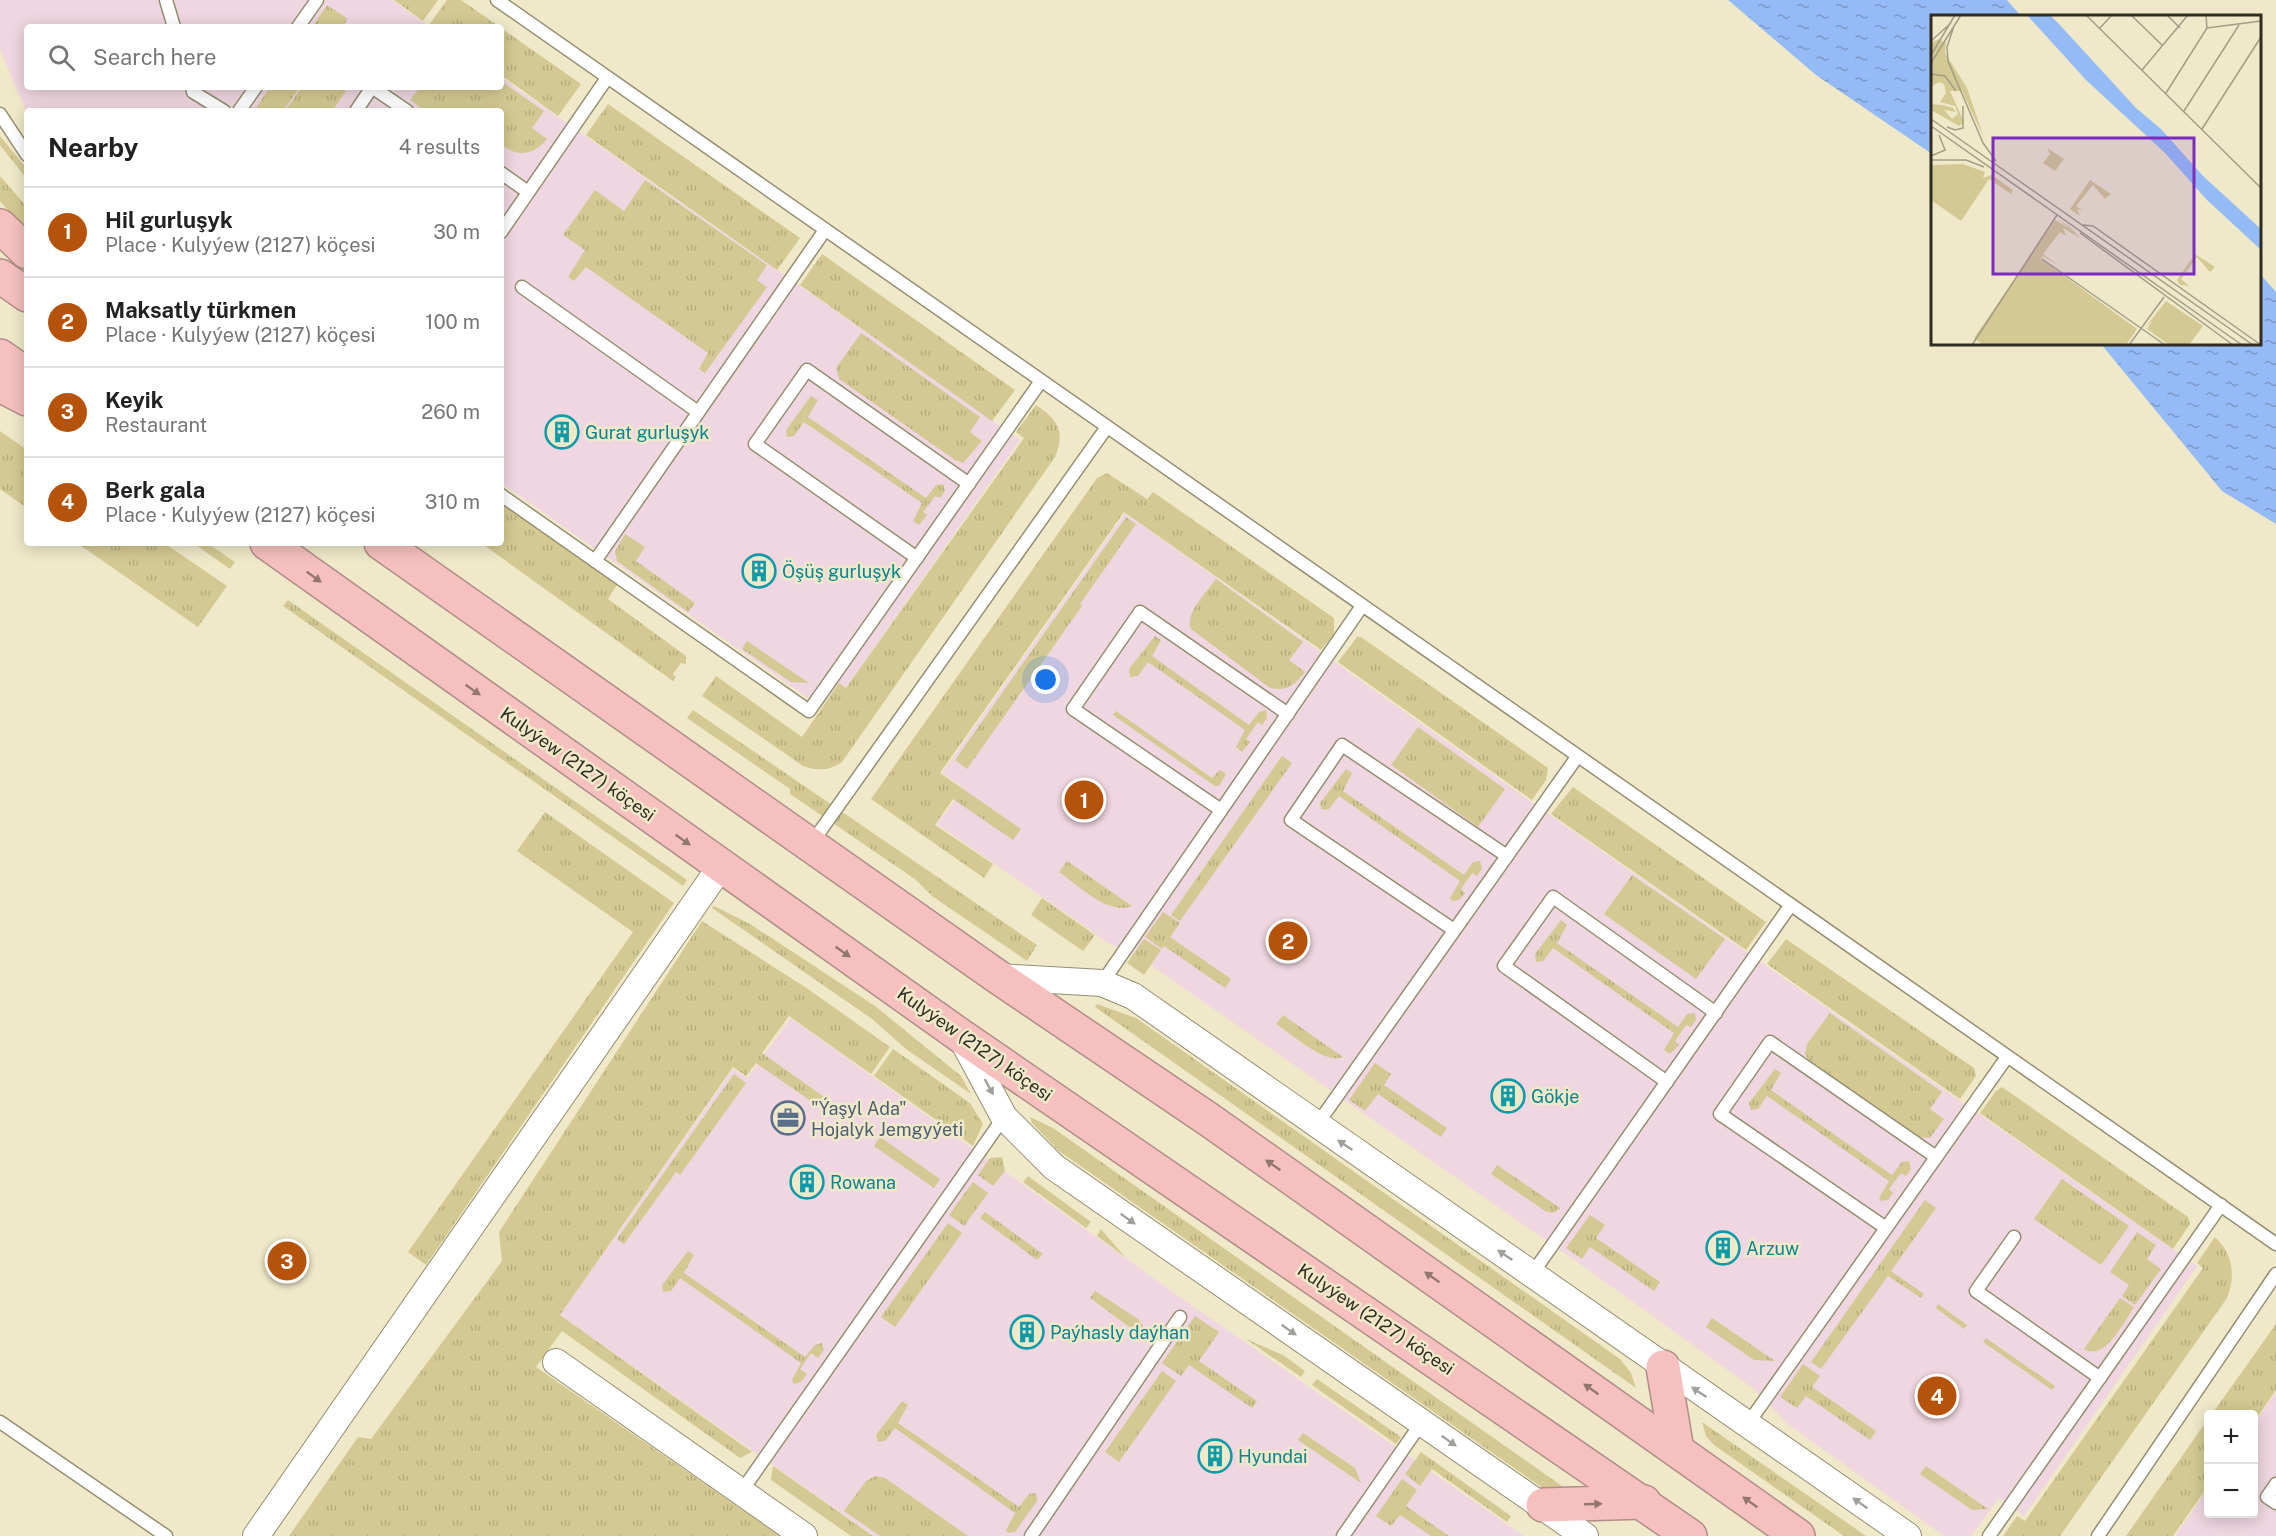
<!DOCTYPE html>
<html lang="en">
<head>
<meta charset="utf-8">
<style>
  body { margin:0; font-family:"Public Sans",sans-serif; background:#f6f6f6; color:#222 }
  .controls { position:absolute; right:18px; bottom:18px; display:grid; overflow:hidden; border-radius:6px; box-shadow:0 3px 15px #0003 }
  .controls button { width:54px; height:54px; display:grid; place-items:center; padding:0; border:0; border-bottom:2px solid #e0e0e0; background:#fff; color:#222; font:30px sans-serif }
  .you { position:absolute; left:1046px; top:680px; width:21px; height:21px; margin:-15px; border:4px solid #fff; border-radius:50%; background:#1a73e8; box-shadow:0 0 0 9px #1a73e833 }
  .badge { display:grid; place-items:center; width:39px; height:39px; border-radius:50%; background:#b45309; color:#fff; font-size:20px; font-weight:700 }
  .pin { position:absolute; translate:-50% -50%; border:3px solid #fff; box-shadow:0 2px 6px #0006 }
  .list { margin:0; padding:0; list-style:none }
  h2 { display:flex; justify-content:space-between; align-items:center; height:78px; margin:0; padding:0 24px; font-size:26px }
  h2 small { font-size:20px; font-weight:400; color:#767676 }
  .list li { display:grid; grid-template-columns:39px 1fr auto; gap:18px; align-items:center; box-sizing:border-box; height:90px; padding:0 24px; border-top:2px solid #e0e0e0 }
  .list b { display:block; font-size:22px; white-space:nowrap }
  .list p { margin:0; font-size:20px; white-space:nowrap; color:#767676 }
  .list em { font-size:20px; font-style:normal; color:#767676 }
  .icon { flex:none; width:33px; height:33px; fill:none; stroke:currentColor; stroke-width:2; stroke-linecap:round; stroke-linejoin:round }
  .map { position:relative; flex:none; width:2276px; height:1536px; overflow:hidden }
  .search { position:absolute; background:#fff; box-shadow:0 3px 15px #0003; left:24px; top:24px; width:480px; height:66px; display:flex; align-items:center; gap:15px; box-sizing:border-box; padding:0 21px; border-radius:6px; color:#767676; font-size:22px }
  .panel { position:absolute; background:#fff; box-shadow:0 3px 15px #0003; left:24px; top:108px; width:480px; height:438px; border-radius:6px }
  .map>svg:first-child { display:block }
</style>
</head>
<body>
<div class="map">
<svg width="2276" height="1536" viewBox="0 0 2276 1536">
  <defs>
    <pattern id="grass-tufts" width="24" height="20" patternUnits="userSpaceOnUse" patternTransform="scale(1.5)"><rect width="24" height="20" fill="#d4c992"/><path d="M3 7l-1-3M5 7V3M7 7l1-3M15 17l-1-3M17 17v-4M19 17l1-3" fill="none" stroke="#b6ad7e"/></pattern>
    <pattern id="water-ripples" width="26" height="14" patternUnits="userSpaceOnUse" patternTransform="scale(1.5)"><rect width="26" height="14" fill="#95bbf6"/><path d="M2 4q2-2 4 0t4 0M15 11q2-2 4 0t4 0" fill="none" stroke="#7a98c7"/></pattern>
  </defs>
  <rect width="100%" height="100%" fill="#efe9ca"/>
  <g fill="#efd6e0">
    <polygon points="0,0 392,0 430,27 27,27 27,87 501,87 501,77 1020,440 846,688 839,683 821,707 501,483 501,111 27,111 27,114 0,49"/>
    <polygon points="1125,513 1530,801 2197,1266 2024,1516 1999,1498 1971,1536 1944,1536 1789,1425 1754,1389 1580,1264 1152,966 1107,942 937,824 964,788 942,773"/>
    <polygon points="791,1018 1184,1300 1524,1536 874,1536 754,1452 560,1315 733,1069 747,1078"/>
    <polygon points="2276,1392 2276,1536 2175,1536 2208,1488 2208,1514 2254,1514 2254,1424"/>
  </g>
  <g fill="url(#grass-tufts)">
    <polygon points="394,0 438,0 423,21"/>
    <polygon points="447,0 461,0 500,27 432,27 429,25"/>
    <polygon points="327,5 348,19 342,27 312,27"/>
    <polygon points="501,28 581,84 558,116 501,75"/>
    <path d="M 501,81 L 544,111 L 532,128 L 547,139 C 535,154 519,158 503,146 L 501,149 L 501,111 L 425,111 L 410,100 L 420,87 L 501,87 Z"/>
    <polygon points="270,87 300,87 283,111 254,111"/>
    <polygon points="302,87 340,87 346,91 332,111 285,111"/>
    <polygon points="608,104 800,238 777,270 586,135"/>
    <polygon points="0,136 27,169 27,179 0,145"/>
    <polygon points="0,176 27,207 27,232 0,201"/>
    <polygon points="645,180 767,265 757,280 767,287 705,373 699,369 708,353 586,267 574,281 568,277 585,250 563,235 595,190 624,211"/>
    <polygon points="822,254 1015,390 992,421 800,285"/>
    <polygon points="861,333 980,417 970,432 982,441 963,463 955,460 839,379 836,368"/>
    <polygon points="811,396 818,400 808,417 926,498 936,485 943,484 945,491 940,498 935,496 923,512 927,515 919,525 913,521 922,503 804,422 794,436 787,437 786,430"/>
    <path d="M 1036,405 C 1057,419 1066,431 1055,457 L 842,762 C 829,771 818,771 803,766 L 702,696 L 716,676 L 802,737 L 839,683 L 846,688 L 1024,438 L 1016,432 Z"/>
    <polygon points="0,431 27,450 27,508 0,489"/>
    <polygon points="1107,473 1147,499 1153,492 1334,618 1334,634 1321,650 1124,512 940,773 1021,829 1013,840 953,799 935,825 993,864 984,878 871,799 1097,478"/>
    <polygon points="501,501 618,583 608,599 686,656 686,664 681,663 673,674 676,677 673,681 481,543 501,543"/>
    <polygon points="1126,517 1136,524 1080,604 1082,606 967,769 955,760"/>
    <polygon points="625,534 645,547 636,561 695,603 688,612 617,561 615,551"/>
    <polygon points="77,543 164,543 227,586 198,627"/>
    <polygon points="193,543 207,543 235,562 230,569"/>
    <path d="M 1216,579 L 1303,642 L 1289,660 L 1305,672 C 1295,685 1287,692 1270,688 L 1191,629 C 1184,614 1207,592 1216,579 Z"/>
    <polygon points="288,600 687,880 683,886 283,606"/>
    <polygon points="1155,636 1161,640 1152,656 1249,725 1259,712 1266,710 1267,718 1262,725 1258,722 1246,739 1250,742 1242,752 1236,747 1245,730 1148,662 1138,676 1130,677 1129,669"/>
    <polygon points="1357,637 1361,637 1548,768 1546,780 1532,800 1338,662"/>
    <polygon points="747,641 809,683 791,682 742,649"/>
    <polygon points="693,710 1037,945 1027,961 932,896 915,879 790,794 790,789 687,718"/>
    <polygon points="1116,711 1212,778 1220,770 1226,774 1219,786 1215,786 1113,715"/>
    <polygon points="1418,727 1505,789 1478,827 1391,765"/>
    <polygon points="1282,756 1292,763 1180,921 1171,915"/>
    <polygon points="1346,769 1352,773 1343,791 1464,875 1473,862 1480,861 1482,869 1477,876 1472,873 1461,889 1465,893 1459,900 1452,901 1450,898 1460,881 1339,796 1329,809 1322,810 1320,803"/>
    <polygon points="1573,787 1766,922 1746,950 1551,814"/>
    <polygon points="545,812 674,903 426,1265 408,1252 633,932 517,851"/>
    <path d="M 1067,861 L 1132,906 C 1108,916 1078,885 1059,872 Z"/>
    <polygon points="1632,875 1725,939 1696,979 1604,914"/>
    <polygon points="1042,898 1095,935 1083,951 1031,915"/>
    <polygon points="714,906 750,924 875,1006 961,1076 971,1094 906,1049 872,1019 712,908"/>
    <polygon points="1163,912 1180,923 1170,937 1231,979 1225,988 1164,946 1162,949 1145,937"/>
    <polygon points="1561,920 1567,925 1557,943 1678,1027 1687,1014 1695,1013 1696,1020 1691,1027 1686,1025 1675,1041 1679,1045 1670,1054 1664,1050 1674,1033 1553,948 1543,961 1536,962 1535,954"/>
    <polygon points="702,921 808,989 890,1047 871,1074 789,1016 762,1053 827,1099 821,1108 756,1063 746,1076 733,1067 560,1315 752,1452 740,1458 562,1331 536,1367 780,1536 289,1536 358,1437 371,1439 502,1261 499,1232"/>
    <polygon points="1144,939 1161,950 1144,975 1127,963"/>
    <polygon points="1786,939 1974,1068 1976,1076 1960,1099 1767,964"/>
    <polygon points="1097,1004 1136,1018 1620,1359 1631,1373 1636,1388 1095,1007"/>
    <polygon points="1830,1013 1942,1092 1930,1109 1944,1119 1930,1138 1917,1137 1810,1062 1805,1054 1807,1044"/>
    <path d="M 1283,1015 L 1343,1057 C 1325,1065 1292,1034 1276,1024 Z"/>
    <polygon points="893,1049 970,1103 983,1124 973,1146 874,1076"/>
    <polygon points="1375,1063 1391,1074 1384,1085 1447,1128 1441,1137 1378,1094 1365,1111 1349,1100"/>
    <polygon points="1775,1069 1781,1073 1771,1090 1892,1175 1902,1162 1909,1161 1911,1169 1906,1176 1901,1173 1889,1189 1893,1193 1888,1200 1881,1201 1879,1198 1889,1181 1767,1096 1758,1109 1751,1110 1749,1103"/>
    <polygon points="734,1074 746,1083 680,1175 676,1172 624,1244 617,1239"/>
    <polygon points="2002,1087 2188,1217 2190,1224 2173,1249 1980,1113 1996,1091"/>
    <polygon points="1030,1117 1053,1128 1569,1491 1550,1493 1059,1151 1032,1123"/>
    <polygon points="880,1137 940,1179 934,1188 874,1146"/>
    <polygon points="1002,1157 1005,1171 993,1186 978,1175 990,1158"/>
    <polygon points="1497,1165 1560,1208 1553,1213 1545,1211 1491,1174"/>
    <polygon points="1028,1176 1091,1222 1086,1228 1023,1182"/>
    <polygon points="2062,1179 2129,1226 2101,1265 2034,1219"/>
    <polygon points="973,1182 988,1193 964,1226 949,1215"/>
    <polygon points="1925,1200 1936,1208 1891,1271 1924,1294 1921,1298 1888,1276 1821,1369 1811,1362"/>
    <polygon points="985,1212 1043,1254 1037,1260 980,1218"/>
    <polygon points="1590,1215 1605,1225 1596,1238 1660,1282 1654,1291 1590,1247 1582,1259 1566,1248"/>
    <polygon points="948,1223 962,1233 895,1327 881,1317"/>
    <polygon points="1101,1229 1125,1257 1097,1236"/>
    <polygon points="2137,1232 2156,1245 2147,1259 2161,1269 2135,1305 2122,1296 2129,1285 2110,1272"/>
    <path d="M 2215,1237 C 2233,1254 2236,1276 2227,1298 L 2060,1536 L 2003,1536 L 2017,1516 L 2025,1521 L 2203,1268 L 2197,1263 Z"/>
    <polygon points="688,1251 694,1255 684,1273 805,1357 815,1345 822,1343 824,1350 818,1358 811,1353 800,1369 807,1374 801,1382 794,1384 792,1380 801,1363 680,1278 671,1291 663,1292 662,1285"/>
    <polygon points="1095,1291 1138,1319 1148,1333 1147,1340 1090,1298"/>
    <path d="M 2120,1298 L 2134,1307 C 2124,1322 2105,1362 2084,1349 Z"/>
    <polygon points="1938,1304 1967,1325 1964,1329 1936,1308"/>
    <polygon points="1195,1316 1219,1332 1199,1361 1257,1401 1252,1408 1189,1365 1181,1376 1162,1363"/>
    <polygon points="1712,1318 1775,1361 1754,1360 1706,1327"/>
    <polygon points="2276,1324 2276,1390 2254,1422 2254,1414 2212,1414"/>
    <polygon points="1986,1338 2055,1386 2052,1390 1983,1342"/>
    <polygon points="1246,1339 1283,1355 1305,1371 1301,1377"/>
    <polygon points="1803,1364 1820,1376 1812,1387 1876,1431 1870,1440 1806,1396 1797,1408 1780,1397"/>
    <polygon points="1162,1371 1176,1381 1119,1462 1105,1452"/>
    <polygon points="1317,1379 1401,1437 1396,1444 1312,1385"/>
    <polygon points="902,1401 908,1405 898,1423 1019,1507 1029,1494 1036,1493 1037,1501 1015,1532 1008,1533 1006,1530 1015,1513 895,1428 885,1441 878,1442 876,1435"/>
    <polygon points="2208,1419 2208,1486 2173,1536 2126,1536"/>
    <polygon points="1702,1422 1866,1536 1844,1536 1714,1445 1706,1436"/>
    <polygon points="1303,1433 1355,1468 1361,1483 1298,1440"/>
    <polygon points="1421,1452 1511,1516 1507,1522 1432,1469 1420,1486 1405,1474"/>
    <polygon points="773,1466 873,1536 851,1536 771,1480"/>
    <polygon points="1926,1466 1988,1509 1972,1510 1920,1474"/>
    <polygon points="875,1476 885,1478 968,1536 880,1536 844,1511 866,1481"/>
    <polygon points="1402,1479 1417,1490 1406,1506 1449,1536 1431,1536 1400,1515 1391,1526 1376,1516"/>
  </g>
  <g fill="url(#water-ripples)">
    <polygon points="1728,0 2007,0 2021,16 1932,16 1932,154 1816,75"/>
    <polygon points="2260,274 2276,292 2276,524 2222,491 2101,344 2260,344"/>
  </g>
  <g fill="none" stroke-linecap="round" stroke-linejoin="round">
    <defs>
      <g id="lane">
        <polyline points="166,0 174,27"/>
        <polyline points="497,0 2276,1244"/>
        <polyline points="298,27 317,0"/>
        <polyline points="192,87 193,92 224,111"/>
        <polyline points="239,111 256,87"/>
        <polyline points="356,111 372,87 407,111"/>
        <polyline points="0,114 27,155"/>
        <polyline points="501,173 528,192"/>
        <polyline points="501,232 607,78"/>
        <polyline points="522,287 698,412"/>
        <polyline points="501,495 809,711 1041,381"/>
        <polyline points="917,558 755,444 807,370 969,484"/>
        <polyline points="595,561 825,230"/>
        <polyline points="1221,810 1073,709 1140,612 1288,714"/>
        <polyline points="811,844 1107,427"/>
        <polyline points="1454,930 1291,820 1342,745 1507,856"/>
        <polyline points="1102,983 1362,606"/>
        <polyline points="1667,1082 1504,966 1553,897 1716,1013"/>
        <polyline points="1316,1126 1577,757"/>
        <polyline points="1886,1228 1720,1114 1770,1042 1936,1157"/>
        <polyline points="2014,1237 1976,1291 2100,1378"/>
        <polyline points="1532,1274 1790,906"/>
        <polyline points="0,1422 166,1536"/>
        <polyline points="1747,1425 2007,1057"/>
        <polyline points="2276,1484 2267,1497 2276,1503"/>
        <polyline points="741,1492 1004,1117"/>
        <polyline points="1031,1536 1180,1317"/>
        <polyline points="1343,1536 1422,1422"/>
        <polyline points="1989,1536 2221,1205"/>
        <polyline points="2098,1536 2276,1274"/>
      </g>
      <g id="street">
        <polyline points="998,977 1102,983 1133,996 1908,1536"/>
        <polyline points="962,1039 1004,1117 1054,1167 1585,1536"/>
        <polyline points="556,1362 804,1536"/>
        <polyline points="256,1536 721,866"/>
      </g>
      <g id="highway">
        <polyline points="0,226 27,252"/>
        <polyline points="0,276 27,295"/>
        <polyline points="0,356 27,375"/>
        <polyline points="0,385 27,399"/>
        <polyline points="267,543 961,1036 1690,1536"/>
        <polyline points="381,543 998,977 1208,1119 1798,1536"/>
        <polyline points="1663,1367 1677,1450"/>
        <polyline points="1543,1505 1644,1502"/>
      </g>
    </defs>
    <use href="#lane" stroke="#948e72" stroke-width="15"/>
    <use href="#street" stroke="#948e72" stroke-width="28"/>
    <use href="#highway" stroke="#b08d87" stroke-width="36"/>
    <use href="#lane" stroke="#fff" stroke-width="12"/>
    <use href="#street" stroke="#fff" stroke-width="26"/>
    <use href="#highway" stroke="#f5c0be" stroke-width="33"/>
  </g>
  <defs><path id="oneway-solid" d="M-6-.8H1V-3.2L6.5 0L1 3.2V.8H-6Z" transform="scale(1.5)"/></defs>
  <g fill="#927670">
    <use href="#oneway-solid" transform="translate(314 577) rotate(36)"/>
    <use href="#oneway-solid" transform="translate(473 690) rotate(35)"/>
    <use href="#oneway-solid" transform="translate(683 840) rotate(35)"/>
    <use href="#oneway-solid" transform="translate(843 952) rotate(35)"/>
    <use href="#oneway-solid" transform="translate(1273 1165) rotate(-145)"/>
    <use href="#oneway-solid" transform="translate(1432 1277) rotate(-145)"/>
    <use href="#oneway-solid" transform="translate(1591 1389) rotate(-145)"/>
    <use href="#oneway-solid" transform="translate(1750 1502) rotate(-145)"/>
    <use href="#oneway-solid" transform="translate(1593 1504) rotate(-2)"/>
  </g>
  <g fill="#a1a09b">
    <use href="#oneway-solid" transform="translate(989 1087) rotate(62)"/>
    <use href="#oneway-solid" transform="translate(1345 1145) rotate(-146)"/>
    <use href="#oneway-solid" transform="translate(1128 1219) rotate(35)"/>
    <use href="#oneway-solid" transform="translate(1505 1255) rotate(-146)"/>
    <use href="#oneway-solid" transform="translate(1289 1330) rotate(35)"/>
    <use href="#oneway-solid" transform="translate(1699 1392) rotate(-146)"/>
    <use href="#oneway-solid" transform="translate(1449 1441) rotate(35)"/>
    <use href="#oneway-solid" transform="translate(1860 1503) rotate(-145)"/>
  </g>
  <defs>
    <symbol id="building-ring" viewBox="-11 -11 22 22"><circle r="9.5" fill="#efe9ca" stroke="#0f9aa8" stroke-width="1.5"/><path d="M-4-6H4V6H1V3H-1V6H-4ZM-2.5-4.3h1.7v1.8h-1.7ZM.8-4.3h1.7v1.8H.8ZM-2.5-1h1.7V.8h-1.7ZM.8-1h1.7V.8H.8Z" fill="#0f9aa8"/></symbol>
    <symbol id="office-ring" viewBox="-11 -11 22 22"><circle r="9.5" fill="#efe9ca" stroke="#5c6f8a" stroke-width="1.5"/><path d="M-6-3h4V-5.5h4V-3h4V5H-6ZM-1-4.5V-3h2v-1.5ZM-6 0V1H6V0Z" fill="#5c6f8a"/></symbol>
  </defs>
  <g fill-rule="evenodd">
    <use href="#building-ring" x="543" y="413" width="38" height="38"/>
    <use href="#building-ring" x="740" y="552" width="38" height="38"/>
    <use href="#building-ring" x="1489" y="1077" width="38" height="38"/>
    <use href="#office-ring" x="769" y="1099" width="38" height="38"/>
    <use href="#building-ring" x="788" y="1163" width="38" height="38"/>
    <use href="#building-ring" x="1704" y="1229" width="38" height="38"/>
    <use href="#building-ring" x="1008" y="1313" width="38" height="38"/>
    <use href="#building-ring" x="1196" y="1437" width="38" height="38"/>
  </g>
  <g text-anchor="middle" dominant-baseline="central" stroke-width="5" stroke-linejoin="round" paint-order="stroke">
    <g font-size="18" fill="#0d838f" stroke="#efe9ca" text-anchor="start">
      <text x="585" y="432">Gurat gurluşyk</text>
      <text x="782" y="571">Öşüş gurluşyk</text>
      <text x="1531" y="1096">Gökje</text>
      <text x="830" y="1182">Rowana</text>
      <text x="1746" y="1248">Arzuw</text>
      <text x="1050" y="1332">Paýhasly daýhan</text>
      <text x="1238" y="1456">Hyundai</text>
    </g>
    <g font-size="18" fill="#2f2d21" stroke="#efe9ca">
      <text transform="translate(578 764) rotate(35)">Kulyýew (2127) köçesi</text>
      <text transform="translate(975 1044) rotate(35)">Kulyýew (2127) köçesi</text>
      <text transform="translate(1376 1319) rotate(34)">Kulyýew (2127) köçesi</text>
    </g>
    <g font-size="18" fill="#4e5e75" stroke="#efe9ca" text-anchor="start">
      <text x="811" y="1108">"Ýaşyl Ada"<tspan x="811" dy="21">Hojalyk Jemgyýeti</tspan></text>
    </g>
  </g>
  <g transform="translate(1931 15)">
    <rect width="330" height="330" fill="#efe9ca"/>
    <path d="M 8,24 L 15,28 L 14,38 L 36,73 L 53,123 L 31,76 L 19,76 L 33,107 L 28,111 L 0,95 L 0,89 L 11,90 L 22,93 L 25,97 L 13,95 L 21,104 L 27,99 L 24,91 L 9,87 L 15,78 L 13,69 L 8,67 L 0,72 L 0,28 ZM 116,133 L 133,144 L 124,156 L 112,148 L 119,139 ZM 32,149 L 54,157 L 52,163 L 61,160 L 82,175 L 80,179 L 58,164 L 30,206 L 0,185 L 0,150 ZM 159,165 L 180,179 L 174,184 L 162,170 L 145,191 L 152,196 L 146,194 L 149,201 L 139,194 ZM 125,203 L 139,212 L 149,223 L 132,213 L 135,221 L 129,217 L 112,239 L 128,251 L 112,241 L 110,244 L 206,314 L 195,330 L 52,330 L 43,323 L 124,205 L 141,215 ZM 264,239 L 284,252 L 279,257 L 266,242 L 250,264 L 258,271 L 249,270 L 246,265 ZM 235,286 L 272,311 L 258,330 L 238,330 L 216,314 L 221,306 L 214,313 Z" fill="#d4c992"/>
    <path d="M 96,0 L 119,0 L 128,9 L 205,93 L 230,114 L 272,161 L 330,214 L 330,235 L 276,185 L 234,138 L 155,65 Z" fill="#95bbf6"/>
    <path fill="none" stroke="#a29e86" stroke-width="1.5" d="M 155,0 L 330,173M 200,0 L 232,31M 236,0 L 249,13M 23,11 L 16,32 L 17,46 L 52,128 L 65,146M 276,13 L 330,6M 168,14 L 181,0M 0,26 L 20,8M 0,40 L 24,0M 0,48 L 30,0M 211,55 L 257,0M 0,59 L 14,61 L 25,76M 235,78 L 276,13 L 275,0M 253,96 L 308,10M 0,104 L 322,330M 0,111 L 311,330M 16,112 L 24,115 L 32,113 L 32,91M 271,114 L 330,22M 0,141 L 14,135 L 8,120M 0,145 L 35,145 L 53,152M 152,210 L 162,211 L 330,330M 149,218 L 302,330M 111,244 L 234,330M 41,330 L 126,200M 198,330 L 233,282"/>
    <path fill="#7b2cbf" fill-opacity="0.15" stroke="#7b2cbf" stroke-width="3" d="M 62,123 L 263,123 L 263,259 L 62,259 Z"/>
    <rect width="330" height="330" fill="none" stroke="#2f2d21" stroke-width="3"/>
  </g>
</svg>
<div class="controls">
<button>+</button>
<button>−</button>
</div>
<div class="you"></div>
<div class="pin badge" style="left:1084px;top:800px">1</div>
<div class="pin badge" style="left:1288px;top:941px">2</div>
<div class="pin badge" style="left:287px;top:1261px">3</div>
<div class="pin badge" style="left:1937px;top:1396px">4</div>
<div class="search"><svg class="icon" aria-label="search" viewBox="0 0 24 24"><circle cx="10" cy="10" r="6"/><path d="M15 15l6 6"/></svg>Search here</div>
<section class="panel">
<h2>Nearby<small>4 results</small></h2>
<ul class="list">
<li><span class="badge">1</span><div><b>Hil gurluşyk</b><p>Place · Kulyýew (2127) köçesi</p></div><em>30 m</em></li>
<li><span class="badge">2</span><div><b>Maksatly türkmen</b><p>Place · Kulyýew (2127) köçesi</p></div><em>100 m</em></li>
<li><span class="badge">3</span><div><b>Keyik</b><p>Restaurant</p></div><em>260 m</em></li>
<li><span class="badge">4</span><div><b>Berk gala</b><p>Place · Kulyýew (2127) köçesi</p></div><em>310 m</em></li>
</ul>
</section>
</div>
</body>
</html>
